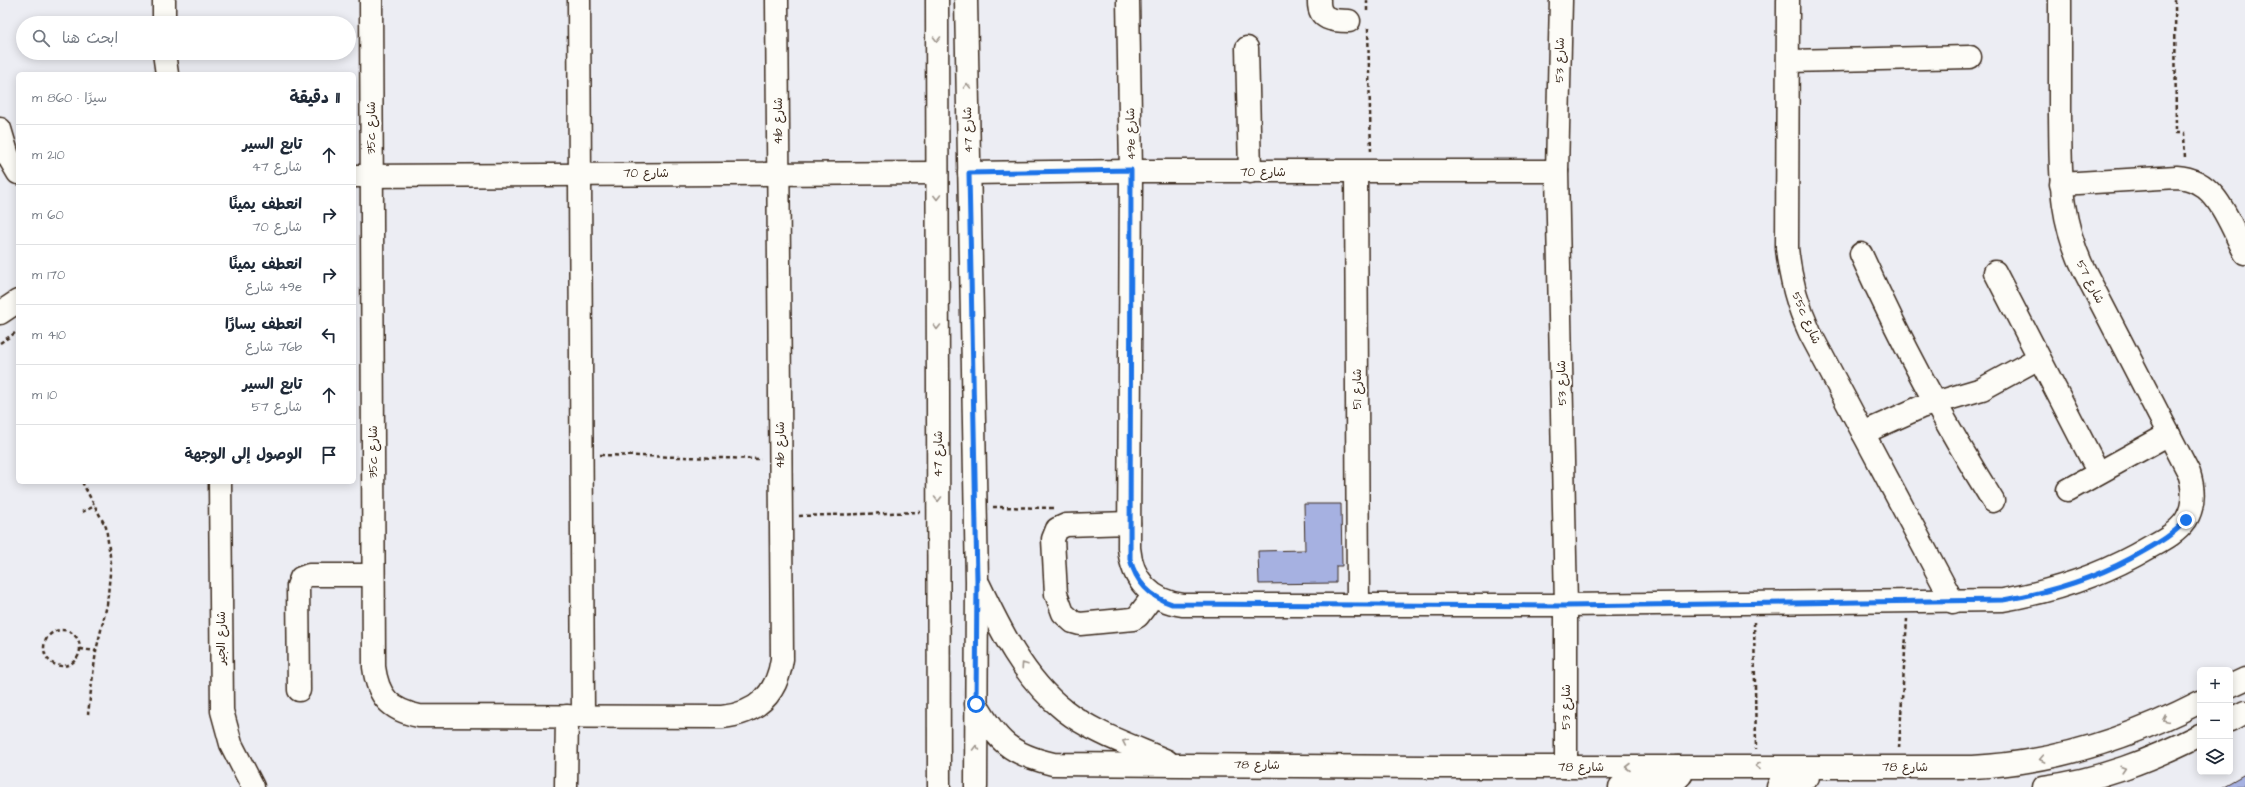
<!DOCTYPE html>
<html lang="ar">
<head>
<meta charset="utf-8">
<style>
  body { margin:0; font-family:"Architects Daughter","Playpen Sans Arabic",sans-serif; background:#f2f2f3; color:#1f2937; direction:rtl }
  .controls { position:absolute; right:12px; bottom:12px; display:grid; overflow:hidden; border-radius:6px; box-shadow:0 2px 10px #0003 }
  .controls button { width:36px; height:36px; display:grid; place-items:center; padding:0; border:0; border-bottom:1px solid #e0e1e3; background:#fff; color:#1f2937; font:20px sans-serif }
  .stop { position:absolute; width:12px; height:12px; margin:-9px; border:3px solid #1a73e8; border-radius:50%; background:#fff }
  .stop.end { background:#1a73e8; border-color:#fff; box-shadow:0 1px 4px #0008 }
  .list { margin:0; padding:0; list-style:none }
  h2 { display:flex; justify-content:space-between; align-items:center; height:52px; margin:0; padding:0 16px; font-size:17px }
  h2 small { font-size:13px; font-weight:400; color:#747a83 }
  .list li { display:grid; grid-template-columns:26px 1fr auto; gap:12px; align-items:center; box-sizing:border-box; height:60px; padding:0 16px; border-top:1px solid #e0e1e3 }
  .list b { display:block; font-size:15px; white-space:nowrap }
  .list p { margin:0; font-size:13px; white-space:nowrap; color:#747a83 }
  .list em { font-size:13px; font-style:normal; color:#747a83 }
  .icon { flex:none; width:22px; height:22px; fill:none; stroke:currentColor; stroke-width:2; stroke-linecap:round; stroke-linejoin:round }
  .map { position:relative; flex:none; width:2245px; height:787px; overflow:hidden; direction:ltr }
  .search { position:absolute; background:#fff; box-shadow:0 2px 10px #0003; left:16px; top:16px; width:340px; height:44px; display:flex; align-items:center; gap:10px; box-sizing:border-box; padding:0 14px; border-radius:22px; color:#747a83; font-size:15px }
  .panel { position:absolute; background:#fff; box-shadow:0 2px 10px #0003; left:16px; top:72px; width:340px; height:412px; border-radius:6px; direction:rtl }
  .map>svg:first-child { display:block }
</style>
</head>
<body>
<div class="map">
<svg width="2245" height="787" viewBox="0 0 2245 787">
  <rect width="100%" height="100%" fill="#ecedf3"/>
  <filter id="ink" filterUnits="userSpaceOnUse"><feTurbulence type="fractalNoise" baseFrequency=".025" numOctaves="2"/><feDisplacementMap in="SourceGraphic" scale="8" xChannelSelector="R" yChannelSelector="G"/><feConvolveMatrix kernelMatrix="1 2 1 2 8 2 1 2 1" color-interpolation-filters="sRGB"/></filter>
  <g filter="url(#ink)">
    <g fill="#a6b1e1" stroke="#3b2a1e">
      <polygon points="1304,504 1341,504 1342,566 1336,566 1336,583 1259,584 1258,551 1305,550"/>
      <polygon points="2245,774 2245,787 2222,787"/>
    </g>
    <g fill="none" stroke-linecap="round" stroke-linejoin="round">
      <defs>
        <g id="minor">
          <path d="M 371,0 L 374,667 C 378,697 390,710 419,716 L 722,717 C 758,713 777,694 782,659 L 777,0"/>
          <polyline points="579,0 583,716"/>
          <polyline points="937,0 939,787"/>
          <polyline points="966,0 977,581 976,787"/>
          <path d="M 1128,0 L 1131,171 L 1129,548 C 1132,580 1151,601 1183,605 L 1566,605 L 2003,600 C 2056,591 2103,575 2150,547 C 2163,540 2177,533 2186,520 C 2195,505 2194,489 2189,473 L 2085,272 C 2058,217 2061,175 2060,115 C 2060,77 2060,38 2060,0"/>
          <path d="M 1319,0 C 1318,20 1333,21 1349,21"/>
          <polyline points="1561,0 1557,171 1566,605 1566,767"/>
          <path d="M 1788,0 L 1787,248 C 1790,278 1797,305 1810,333 L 1953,602"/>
          <polyline points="164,23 164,0"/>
          <polyline points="1247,48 1250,172"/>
          <polyline points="164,53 167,74"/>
          <polyline points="1788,61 1970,57"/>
          <polyline points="0,129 8,156 18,173"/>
          <polyline points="1356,172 1358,605"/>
          <polyline points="969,173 1131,171 1557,171"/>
          <polyline points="354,176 937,173"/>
          <path d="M 2061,184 L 2177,177 C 2217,179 2229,223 2245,253"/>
          <path d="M 1861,254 C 1900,340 1943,421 1993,501"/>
          <polyline points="1995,272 2093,462"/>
          <polyline points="0,313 18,301"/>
          <polyline points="1863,433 1921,407 1982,389 2039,358"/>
          <polyline points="220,482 222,711 231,744 253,787"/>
          <polyline points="2068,490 2169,434"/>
          <polyline points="1129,523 1066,525 1057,529 1053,539 1056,594 1063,613 1073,622 1080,624 1133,619 1138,616 1153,596"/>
          <path d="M 979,585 C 1000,629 1024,679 1064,710 C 1093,733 1133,746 1167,761"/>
          <polyline points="2230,686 2245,679"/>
          <polyline points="299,690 298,586 301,578 309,575 373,575"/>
          <path d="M 976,704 C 998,742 1010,754 1053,764 L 1426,767 L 1973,767 C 2054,763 2128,739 2200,702"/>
          <polyline points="2230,720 2245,712"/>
          <polyline points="566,787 567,716"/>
          <polyline points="1620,787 1675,781 1681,775 1678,767"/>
          <polyline points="1778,787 1782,779 1808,777"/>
          <path d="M 2044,787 C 2102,779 2148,761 2200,735"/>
        </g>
      </defs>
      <use href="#minor" stroke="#3b2a1e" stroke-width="25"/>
      <g stroke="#3b2a1e" stroke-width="2.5" stroke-dasharray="4 3" stroke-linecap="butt">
        <polyline points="1367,0 1367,13"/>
        <polyline points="2175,0 2176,133 2184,133 2185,159"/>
        <polyline points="1368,28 1371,153"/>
        <polyline points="0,343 18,331"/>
        <polyline points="600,455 761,459"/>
        <polyline points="82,482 106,527 111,563 107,605 96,651 88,714"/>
        <polyline points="993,507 1054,508"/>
        <polyline points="82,512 95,506"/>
        <polyline points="799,516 920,512"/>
        <polyline points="1754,622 1756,749"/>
        <circle cx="62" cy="648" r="18"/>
        <polyline points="80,649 96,651"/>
        <polyline points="1899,748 1907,619"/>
      </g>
      <use href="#minor" stroke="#fdfcf7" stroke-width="22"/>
    </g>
    <defs><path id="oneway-chevron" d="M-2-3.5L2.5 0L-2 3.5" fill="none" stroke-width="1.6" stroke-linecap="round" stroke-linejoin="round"/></defs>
    <g stroke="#9c938a">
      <use href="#oneway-chevron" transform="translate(937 39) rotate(90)"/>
      <use href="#oneway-chevron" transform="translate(967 86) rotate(-91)"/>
      <use href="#oneway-chevron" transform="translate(937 197) rotate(90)"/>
      <use href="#oneway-chevron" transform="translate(937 327) rotate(90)"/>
      <use href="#oneway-chevron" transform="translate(938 499) rotate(90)"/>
      <use href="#oneway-chevron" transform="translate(1024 665) rotate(-124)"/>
      <use href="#oneway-chevron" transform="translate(2165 719) rotate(155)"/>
      <use href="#oneway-chevron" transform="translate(1125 742) rotate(-156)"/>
      <use href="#oneway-chevron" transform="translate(976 748) rotate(-90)"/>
      <use href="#oneway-chevron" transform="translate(2042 759) rotate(169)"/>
      <use href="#oneway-chevron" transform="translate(1758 766) rotate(-180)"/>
      <use href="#oneway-chevron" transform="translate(1628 767) rotate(180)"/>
      <use href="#oneway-chevron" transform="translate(2123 769) rotate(-17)"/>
    </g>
  </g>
  <g fill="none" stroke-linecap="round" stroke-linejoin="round" filter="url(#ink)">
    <path stroke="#1a73e8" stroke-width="5" d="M 976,704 L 977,580 L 969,173 L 1131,170 L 1130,559 C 1136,582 1150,597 1172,604 L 1566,606 L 2003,600 C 2053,592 2100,577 2144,551 C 2160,542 2174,534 2186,520"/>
  </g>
  <g text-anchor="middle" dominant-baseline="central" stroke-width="4" stroke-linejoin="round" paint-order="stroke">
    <g font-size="12" fill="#3b2a1e" stroke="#fdfcf7">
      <text transform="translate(1560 60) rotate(-89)">شارع 53</text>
      <text transform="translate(778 121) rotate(-90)">41b شارع</text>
      <text transform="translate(371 128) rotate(-90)">35c شارع</text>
      <text transform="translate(968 130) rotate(-91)">شارع 47</text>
      <text transform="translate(1131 134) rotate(-91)">49e شارع</text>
      <text x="1263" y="172">شارع 70</text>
      <text x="646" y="173">شارع 70</text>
      <text transform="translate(2090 282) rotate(63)">شارع 57</text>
      <text transform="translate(1806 318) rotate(67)">55c شارع</text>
      <text transform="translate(1562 383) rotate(-91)">شارع 53</text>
      <text transform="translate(1357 389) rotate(-90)">شارع 51</text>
      <text transform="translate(780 445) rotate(-90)">41b شارع</text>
      <text transform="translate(373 452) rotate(-90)">35c شارع</text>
      <text transform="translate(938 454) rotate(-90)">شارع 47</text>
      <text transform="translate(221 638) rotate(-90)">شارع الجير</text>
      <text transform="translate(1566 707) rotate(-90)">شارع 53</text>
      <text transform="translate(1257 765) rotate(1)">شارع 78</text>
      <text x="1581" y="767">شارع 78</text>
      <text x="1905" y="767">شارع 78</text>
    </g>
  </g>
</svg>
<div class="controls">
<button>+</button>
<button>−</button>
<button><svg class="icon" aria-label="layers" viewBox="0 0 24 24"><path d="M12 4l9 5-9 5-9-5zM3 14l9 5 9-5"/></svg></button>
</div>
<div class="stop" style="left:976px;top:704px"></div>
<div class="stop end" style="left:2186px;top:520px"></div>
<div class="search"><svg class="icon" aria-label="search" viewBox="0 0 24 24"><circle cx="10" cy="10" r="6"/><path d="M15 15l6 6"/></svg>ابحث هنا</div>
<section class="panel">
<h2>11 دقيقة<small>سيرًا · 860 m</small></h2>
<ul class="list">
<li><svg class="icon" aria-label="ahead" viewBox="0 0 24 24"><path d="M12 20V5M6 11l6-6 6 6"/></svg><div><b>تابع السير</b><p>شارع 47</p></div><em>210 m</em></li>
<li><svg class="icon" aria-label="right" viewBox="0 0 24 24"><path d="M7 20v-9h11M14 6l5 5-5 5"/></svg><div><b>انعطف يمينًا</b><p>شارع 70</p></div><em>60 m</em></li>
<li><svg class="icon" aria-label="right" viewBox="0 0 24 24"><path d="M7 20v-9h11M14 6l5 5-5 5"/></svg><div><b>انعطف يمينًا</b><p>49e شارع</p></div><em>170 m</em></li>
<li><svg class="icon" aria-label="left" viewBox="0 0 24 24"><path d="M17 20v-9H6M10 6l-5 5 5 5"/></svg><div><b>انعطف يسارًا</b><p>76b شارع</p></div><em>410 m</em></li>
<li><svg class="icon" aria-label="ahead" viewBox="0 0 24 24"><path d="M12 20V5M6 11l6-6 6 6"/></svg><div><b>تابع السير</b><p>شارع 57</p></div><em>10 m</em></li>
<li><svg class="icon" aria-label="arrive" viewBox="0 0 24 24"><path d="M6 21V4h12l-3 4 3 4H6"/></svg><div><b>الوصول إلى الوجهة</b></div></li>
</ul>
</section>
</div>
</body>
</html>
